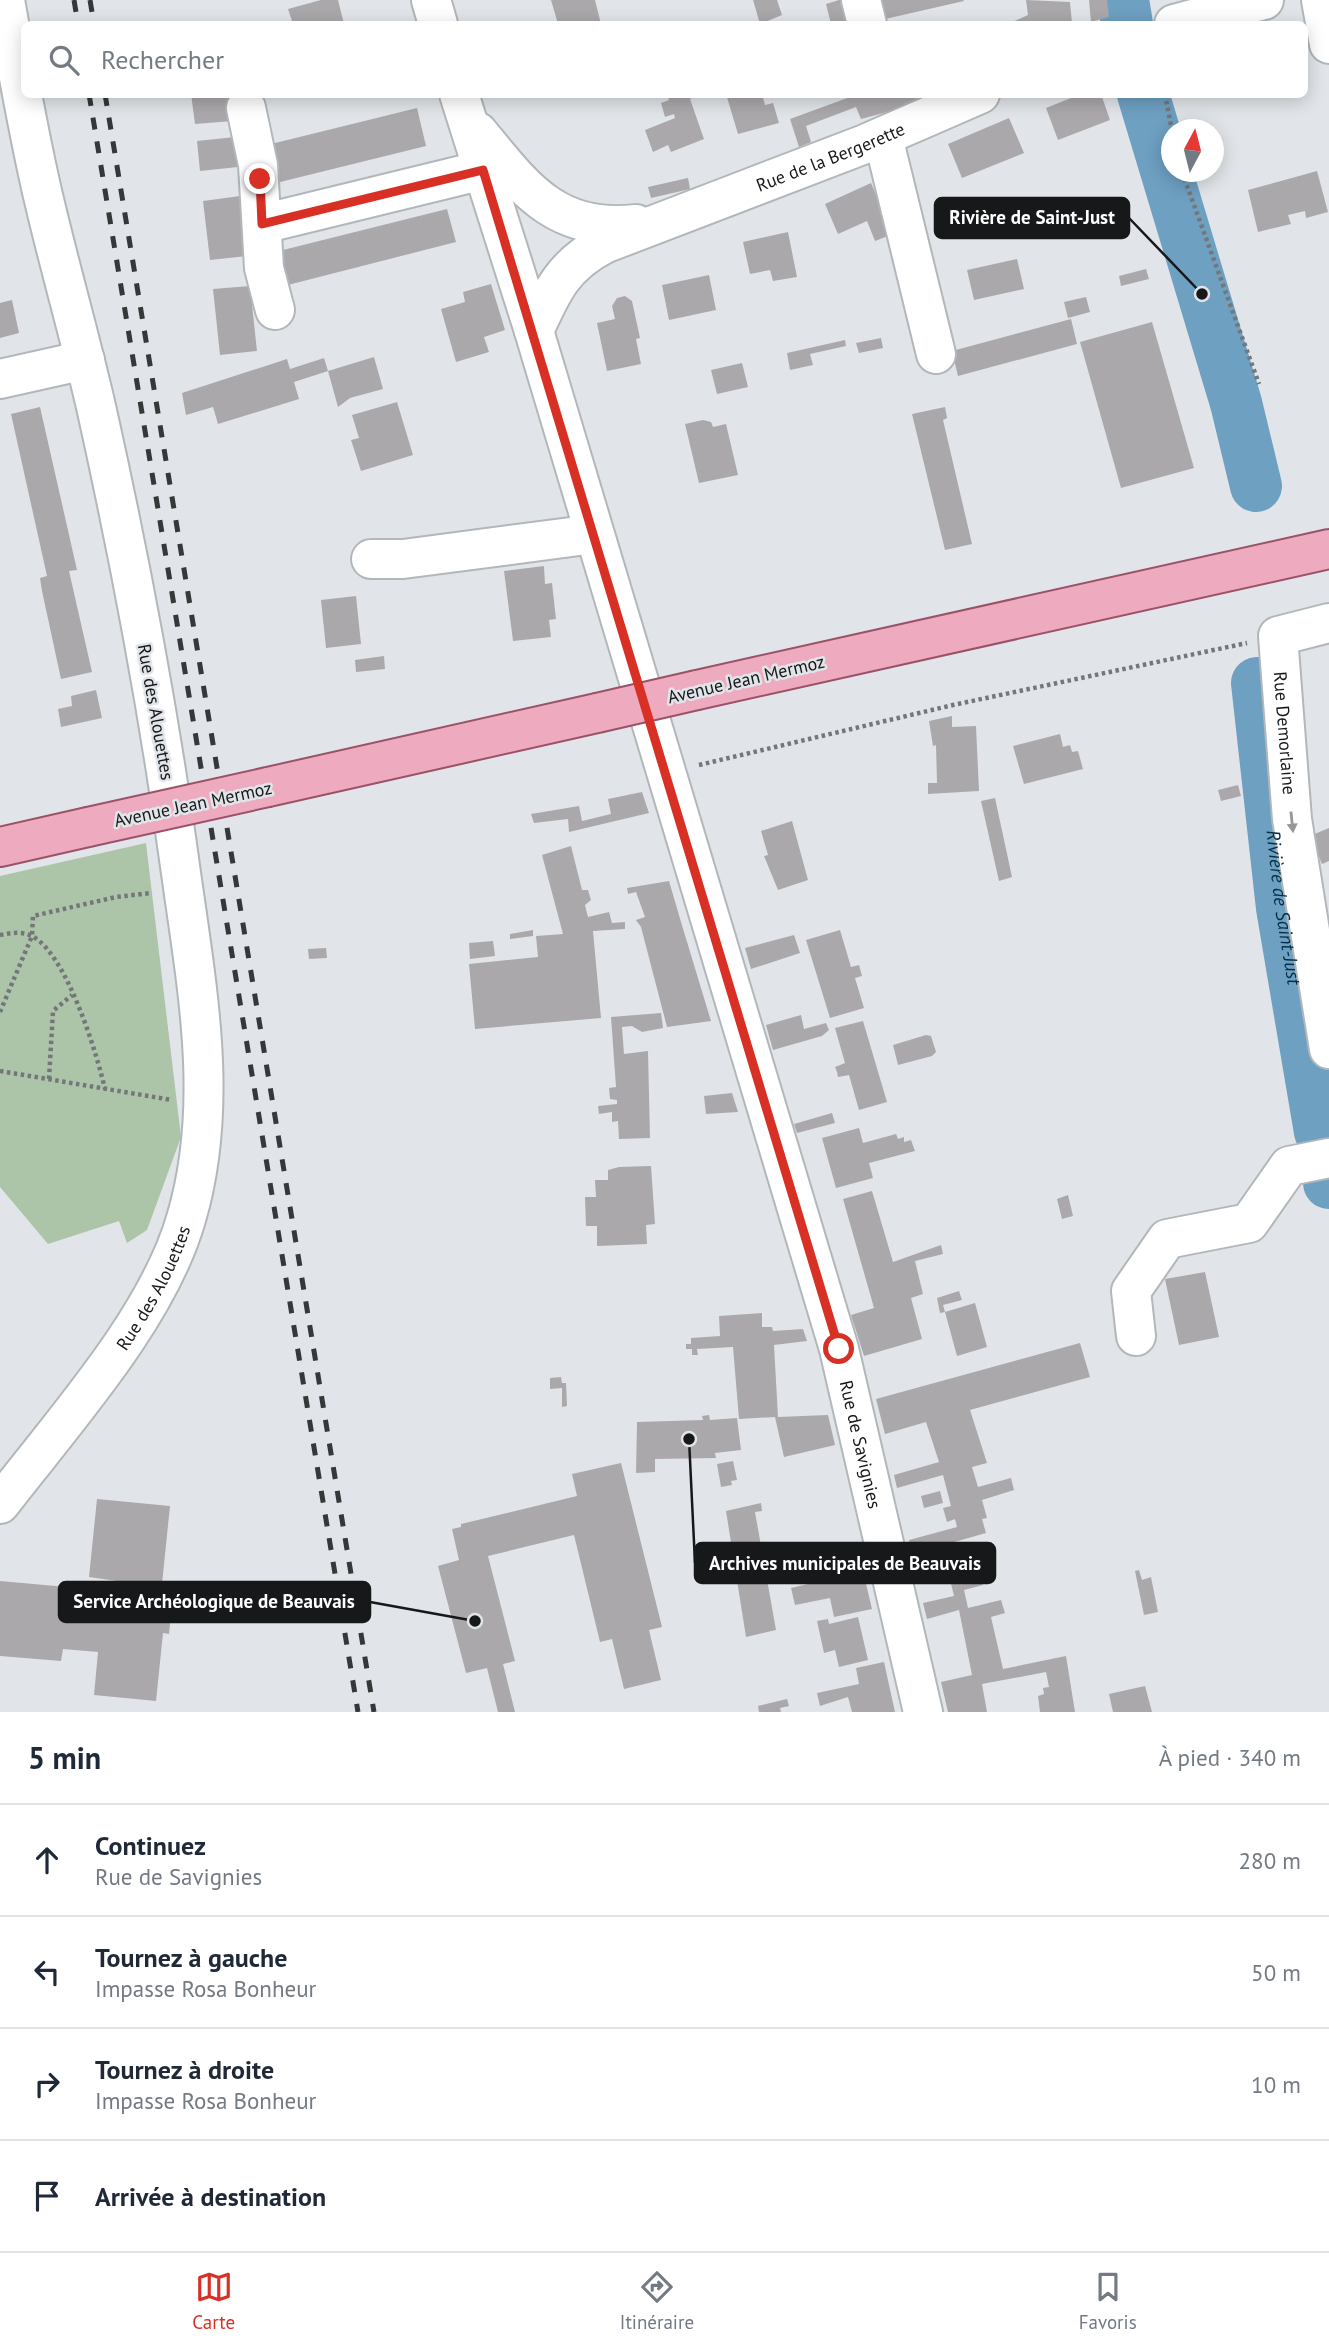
<!DOCTYPE html>
<html lang="fr">
<head>
<meta charset="utf-8">
<style>
  body { margin:0; font-family:"PT Sans",sans-serif; background:#f6f6f7; color:#1f2937 }
  .compass { position:absolute; left:1161px; top:119px; width:63px; height:63px; border-radius:50%; background:#fff; box-shadow:0 4px 18px #0003; rotate:7deg }
  .stop { position:absolute; width:21px; height:21px; margin:-16px; border:5px solid #d93025; border-radius:50%; background:#fff }
  .stop.end { background:#d93025; border-color:#fff; box-shadow:0 2px 7px #0008 }
  .list { margin:0; padding:0; list-style:none }
  h2 { display:flex; justify-content:space-between; align-items:center; height:91px; margin:0; padding:0 28px; font-size:30px }
  h2 small { font-size:23px; font-weight:400; color:#747a83 }
  .list li { display:grid; grid-template-columns:46px 1fr auto; gap:21px; align-items:center; box-sizing:border-box; height:112px; padding:0 28px; border-top:2px solid #e0e1e3 }
  .list b { display:block; font-size:26px; white-space:nowrap }
  .list p { margin:0; font-size:23px; white-space:nowrap; color:#747a83 }
  .list em { font-size:23px; font-style:normal; color:#747a83 }
  .icon { flex:none; width:38px; height:38px; fill:none; stroke:currentColor; stroke-width:2; stroke-linecap:round; stroke-linejoin:round }
  .map { position:relative; flex:none; width:1329px; height:1712px; overflow:hidden }
  .search { position:absolute; background:#fff; box-shadow:0 4px 18px #0003; left:21px; right:21px; top:21px; height:77px; display:flex; align-items:center; gap:18px; box-sizing:border-box; padding:0 24px; border-radius:10px; color:#747a83; font-size:26px }
  .sheet { height:539px; background:#fff }
  nav { display:flex; justify-content:space-around; align-items:center; box-sizing:border-box; height:98px; border-top:2px solid #e0e1e3; background:#fff; font-size:19px; color:#747a83 }
  nav a { display:grid; justify-items:center; gap:4px }
  nav .on { color:#d93025 }
  .map>svg:first-child { display:block }
</style>
</head>
<body>
<div class="map">
<svg width="1329" height="1712" viewBox="0 0 1329 1712">
  <rect width="100%" height="100%" fill="#e1e5e9"/>
  <polygon fill="#acc5a8" points="146,843 181,1137 147,1230 127,1243 119,1221 48,1244 0,1187 0,876"/>
  <g fill="none" stroke-linecap="round" stroke-linejoin="round">
    <g stroke="#6ea0c2" stroke-width="52">
      <polyline points="1123,0 1127,24"/>
      <polyline points="1143,94 1236,403 1256,486"/>
      <path id="s1" d="M 1257,683 L 1282,908 L 1320,1132"/>
      <polyline points="1329,1180 1329,1183"/>
    </g>
  </g>
  <g fill="#aba8ac">
    <polygon points="321,0 338,0 344,24 293,24 288,9"/>
    <polygon points="551,0 595,0 601,24 558,24"/>
    <polygon points="753,0 777,0 782,15 760,24"/>
    <polygon points="839,0 850,0 856,24 831,24 826,4"/>
    <polygon points="870,0 963,0 964,1 872,22"/>
    <polygon points="1026,0 1070,2 1072,23 1008,24 1028,15"/>
    <polygon points="1089,0 1107,0 1109,17 1091,22"/>
    <polygon points="191,94 230,94 233,121 195,124"/>
    <polygon points="667,94 701,94 690,99 704,139 671,152 668,145 653,152 645,130 675,118 674,114 665,117 661,103 669,100"/>
    <polygon points="726,94 762,94 765,105 773,103 779,123 738,134"/>
    <polygon points="849,94 926,94 891,111 861,119 856,107 806,126 811,142 799,147 790,119 850,97"/>
    <polygon points="1081,94 1101,94 1110,120 1058,140 1046,108"/>
    <polygon points="417,108 426,146 272,184 263,146"/>
    <polygon points="1009,118 1024,153 962,178 948,144"/>
    <polygon points="235,137 238,167 200,171 197,141"/>
    <polygon points="1317,171 1328,212 1306,218 1305,211 1288,215 1291,224 1258,232 1248,190"/>
    <polygon points="688,178 690,189 651,198 648,187"/>
    <polygon points="871,183 884,213 888,236 875,241 867,221 838,234 825,204"/>
    <polygon points="240,196 247,256 210,260 203,201"/>
    <polygon points="447,209 456,242 280,287 271,253"/>
    <polygon points="788,232 797,277 773,281 770,270 750,274 743,242"/>
    <polygon points="1017,259 1024,289 974,300 967,270"/>
    <polygon points="1146,269 1149,279 1121,286 1119,276"/>
    <polygon points="709,275 716,310 669,320 662,285"/>
    <polygon points="491,284 505,330 484,337 489,352 456,362 441,309 465,302 463,292"/>
    <polygon points="250,286 257,351 220,355 213,289"/>
    <polygon points="625,296 632,301 640,338 636,339 641,364 607,371 597,323 615,319 612,306 617,298"/>
    <polygon points="1086,297 1090,312 1068,318 1064,302"/>
    <polygon points="12,300 19,333 0,338 0,303"/>
    <polygon points="1071,319 1077,344 958,376 952,351"/>
    <polygon points="1152,322 1194,468 1121,488 1080,342"/>
    <polygon points="881,338 883,348 859,353 856,343"/>
    <polygon points="845,340 846,346 810,354 813,365 790,370 787,353"/>
    <polygon points="374,357 383,389 350,398 338,407 328,371"/>
    <polygon points="324,358 328,371 294,382 299,399 218,424 213,407 186,415 182,393 287,359 290,369"/>
    <polygon points="742,363 748,387 717,394 711,370"/>
    <polygon points="397,402 413,455 361,471 351,440 359,438 352,415"/>
    <polygon points="40,407 77,570 69,571 92,672 61,679 42,591 40,578 47,576 11,414"/>
    <polygon points="945,407 947,418 943,420 972,544 945,550 912,414"/>
    <polygon points="703,420 711,422 713,427 726,424 738,475 699,483 685,424"/>
    <polygon points="544,566 545,584 552,583 556,619 549,620 551,637 513,641 504,571"/>
    <polygon points="356,596 361,644 326,648 321,600"/>
    <polygon points="384,656 385,669 356,672 355,660"/>
    <polygon points="96,690 102,718 61,727 58,709 72,706 71,696"/>
    <polygon points="952,716 952,727 976,726 979,791 928,794 928,783 937,783 936,745 933,746 929,721"/>
    <polygon points="1060,734 1063,747 1070,745 1072,752 1078,751 1083,769 1024,784 1013,746"/>
    <polygon points="1238,785 1241,796 1221,801 1218,790"/>
    <polygon points="642,792 649,813 569,832 568,819 534,823 531,814 579,806 582,821 611,814 608,799"/>
    <polygon points="995,798 1012,877 999,881 981,801"/>
    <polygon points="792,821 808,880 778,890 764,856 768,855 761,831"/>
    <polygon points="1329,828 1329,861 1322,864 1310,836"/>
    <polygon points="571,846 582,890 588,890 591,900 585,905 588,917 609,912 612,923 625,922 625,929 593,931 601,1018 475,1029 469,964 538,957 536,936 563,934 542,855"/>
    <polygon points="669,881 681,922 711,1021 667,1027 641,927 636,920 645,917 636,892 628,894 627,888"/>
    <polygon points="533,930 533,936 510,939 510,934"/>
    <polygon points="840,930 851,967 859,965 862,976 855,978 864,1008 830,1018 806,940"/>
    <polygon points="794,935 800,953 751,969 745,948"/>
    <polygon points="493,941 495,956 470,959 469,943"/>
    <polygon points="326,948 327,958 309,959 308,949"/>
    <polygon points="661,1013 663,1028 642,1032 632,1026 622,1027 624,1054 648,1051 650,1138 619,1139 618,1121 612,1122 612,1112 599,1114 598,1106 617,1104 617,1100 610,1099 609,1088 616,1087 611,1017"/>
    <polygon points="801,1015 804,1029 826,1023 829,1030 822,1036 773,1050 766,1025"/>
    <polygon points="863,1021 887,1102 859,1110 849,1075 838,1077 837,1072 835,1067 845,1063 835,1028"/>
    <polygon points="926,1035 931,1036 936,1052 932,1056 898,1065 893,1045"/>
    <polygon points="732,1093 738,1112 706,1114 704,1096"/>
    <polygon points="832,1113 835,1123 797,1133 794,1124"/>
    <polygon points="859,1128 863,1143 896,1134 898,1139 904,1137 904,1142 911,1140 915,1151 869,1163 873,1178 836,1188 822,1138"/>
    <polygon points="651,1166 655,1224 646,1225 647,1244 597,1246 597,1226 586,1226 585,1197 596,1197 595,1180 608,1180 608,1170 619,1167"/>
    <polygon points="872,1191 893,1262 941,1245 943,1254 915,1261 923,1294 911,1298 922,1339 864,1356 851,1315 874,1308 843,1199"/>
    <polygon points="1068,1195 1073,1216 1062,1219 1057,1199"/>
    <polygon points="1205,1272 1219,1337 1179,1345 1165,1279"/>
    <polygon points="959,1291 962,1300 943,1305 945,1312 940,1313 937,1298"/>
    <polygon points="975,1303 987,1347 957,1356 945,1312"/>
    <polygon points="762,1313 762,1327 772,1327 773,1331 803,1329 807,1341 774,1345 778,1417 828,1415 835,1445 784,1457 775,1417 739,1419 733,1347 697,1349 698,1355 692,1355 692,1349 686,1349 686,1344 691,1344 691,1338 720,1336 719,1316"/>
    <polygon points="1080,1343 1090,1377 970,1410 987,1463 972,1467 978,1487 1011,1478 1014,1490 982,1500 987,1518 982,1519 986,1533 912,1554 909,1540 957,1527 955,1519 947,1522 943,1508 951,1506 943,1475 897,1488 894,1475 939,1462 926,1422 885,1434 876,1399"/>
    <polygon points="561,1377 562,1383 566,1383 567,1406 562,1407 562,1388 550,1389 550,1378"/>
    <polygon points="709,1415 710,1420 737,1418 741,1450 715,1453 716,1458 655,1459 655,1472 636,1473 637,1422 703,1420 702,1416"/>
    <polygon points="733,1461 737,1480 731,1481 732,1485 721,1487 717,1464"/>
    <polygon points="621,1463 662,1627 649,1630 661,1680 624,1689 612,1639 600,1642 574,1535 488,1556 515,1661 503,1664 515,1712 498,1712 487,1668 466,1673 438,1566 459,1560 452,1529 461,1527 461,1524 577,1496 572,1474"/>
    <polygon points="940,1491 943,1503 924,1508 921,1496"/>
    <polygon points="97,1499 170,1506 162,1584 135,1582 133,1601 172,1605 169,1634 163,1633 156,1701 94,1695 98,1652 63,1649 61,1661 0,1656 0,1581 67,1587 68,1591 90,1593 88,1615 113,1617 117,1581 89,1577"/>
    <polygon points="761,1503 762,1511 755,1512 776,1630 746,1637 726,1511"/>
    <polygon points="972,1542 983,1585 964,1590 968,1608 1001,1600 1005,1613 991,1617 1003,1669 1066,1656 1075,1712 1040,1712 1038,1696 1044,1694 1043,1688 1049,1687 1046,1672 982,1684 987,1712 948,1712 941,1682 972,1675 959,1610 927,1619 923,1603 954,1596 943,1550"/>
    <polygon points="1139,1570 1142,1580 1151,1577 1158,1612 1144,1615 1135,1571"/>
    <polygon points="863,1571 872,1609 834,1617 830,1598 795,1605 791,1588"/>
    <polygon points="858,1617 868,1660 839,1667 835,1650 824,1653 817,1621 828,1619 829,1624"/>
    <polygon points="884,1662 895,1712 852,1712 848,1697 820,1706 817,1693 859,1684 856,1668"/>
    <polygon points="1145,1686 1152,1712 1113,1712 1109,1694"/>
    <polygon points="787,1699 789,1706 780,1708 781,1712 759,1712 758,1706"/>
  </g>
  <g fill="none" stroke-linecap="round" stroke-linejoin="round">
    <defs>
      <g id="minor">
        <polyline points="431,0 438,24"/>
        <polyline points="861,0 867,24"/>
        <polyline points="1321,0 1329,44"/>
        <polyline points="1174,24 1264,0"/>
        <path id="s2" d="M 459,94 L 534,331 L 839,1349 L 923,1712"/>
        <polyline points="246,108 258,165 264,268 275,310"/>
        <path d="M 478,132 C 524,188 555,233 636,224"/>
        <polyline points="883,137 936,354"/>
        <polyline points="262,224 483,170"/>
        <path id="s3" d="M 534,331 C 552,291 563,265 604,244 L 865,144 L 980,94"/>
        <polyline points="0,379 85,360"/>
        <polyline points="371,559 403,559 594,534"/>
        <path id="s4" d="M 1329,623 L 1278,636 L 1292,819 L 1329,1049"/>
        <polyline points="1136,1336 1131,1291 1167,1239 1249,1223 1289,1166 1329,1158"/>
        <path id="s5" d="M 0,1504 C 63,1422 157,1319 186,1219 C 220,1105 197,988 181,873 C 160,718 131,564 97,411 C 80,336 58,262 41,187 C 27,125 16,63 5,0"/>
      </g>
      <g id="major">
        <polyline points="697,690 1329,549"/>
        <polyline points="268,787 597,713"/>
        <polyline points="0,847 88,827"/>
      </g>
    </defs>
    <use href="#minor" stroke="#b2b7ba" stroke-width="42"/>
    <use href="#major" stroke="#9b5269" stroke-width="42"/>
    <g stroke="#74777a" stroke-width="4.5" stroke-dasharray="3.5 3.5" stroke-linecap="butt">
      <polyline points="1165,94 1172,131"/>
      <polyline points="1182,172 1259,384"/>
      <polyline points="699,765 953,705 1247,643"/>
      <path d="M 0,935 C 11,933 21,931 32,936 C 67,955 96,1051 105,1089"/>
      <polyline points="0,1012 32,936 33,916 116,897 151,893"/>
      <polyline points="0,1071 172,1100"/>
      <polyline points="49,1079 53,1011 72,995"/>
    </g>
    <use href="#minor" stroke="#fff" stroke-width="38"/>
    <use href="#major" stroke="#eeaabf" stroke-width="38"/>
    <g stroke="#353839" stroke-width="5" stroke-dasharray="12 12" stroke-linecap="butt">
      <polyline points="74,0 78,24"/>
      <polyline points="90,0 94,24"/>
      <polyline points="89,94 358,1712"/>
      <polyline points="105,94 374,1712"/>
    </g>
    <defs>
      <g id="major-bridge">
        <polyline points="597,713 697,690"/>
        <polyline points="88,827 268,787"/>
      </g>
    </defs>
    <use href="#major-bridge" stroke="#9b5269" stroke-width="42" stroke-linecap="butt"/>
    <use href="#major-bridge" stroke="#eeaabf" stroke-width="38"/>
  </g>
  <defs><path id="oneway-solid" d="M-6-.8H1V-3.2L6.5 0L1 3.2V.8H-6Z" transform="scale(1.75)"/></defs>
  <use fill="#969798" href="#oneway-solid" transform="translate(1292 822) rotate(84)"/>
  <g fill="none" stroke-linecap="round" stroke-linejoin="round">
    <polyline stroke="#d93025" stroke-width="9" points="260,179 262,224 483,170 839,1349"/>
  </g>
  <g text-anchor="middle" dominant-baseline="central" stroke-width="5" stroke-linejoin="round" paint-order="stroke">
    <g font-size="18" fill="#161819" stroke="#e1e5e9">
      <text stroke="none"><textPath href="#s3" startOffset="357">Rue de la Bergerette</textPath></text>
      <text transform="translate(746 679) rotate(-13)">Avenue Jean Mermoz</text>
      <text transform="translate(156 712) rotate(80)">Rue des Alouettes</text>
      <text stroke="none"><textPath href="#s4" startOffset="150">Rue Demorlaine</textPath></text>
      <text transform="translate(193 804) rotate(-12)">Avenue Jean Mermoz</text>
      <text stroke="none"><textPath href="#s5" startOffset="266">Rue des Alouettes</textPath></text>
      <text stroke="none"><textPath href="#s2" startOffset="1409">Rue de Savignies</textPath></text>
    </g>
    <g font-size="19" font-style="italic" fill="#032f46" stroke="#e1e5e9">
      <text stroke="none"><textPath href="#s1" startOffset="226">Rivière de Saint-Just</textPath></text>
    </g>
  </g>
  <path fill="none" stroke="#161819" stroke-width="2.5" d="M1202 294L1129 218M689 1439L695 1563M475 1621L370 1602"/>
  <g fill="#161819" stroke="#e1e5e9" stroke-width="2.5">
    <circle cx="1202" cy="294" r="7"/>
    <circle cx="689" cy="1439" r="7"/>
    <circle cx="475" cy="1621" r="7"/>
  </g>
  <g fill="#161819" stroke="#161819" stroke-width="2.5">
    <rect x="935" y="198" width="194" height="40" rx="7"/>
    <rect x="695" y="1543" width="300" height="40" rx="7"/>
    <rect x="59" y="1582" width="311" height="40" rx="7"/>
  </g>
  <g font-size="19" text-anchor="middle" font-weight="bold" fill="#fff">
    <text x="1032" y="224">Rivière de Saint-Just</text>
    <text x="845" y="1570">Archives municipales de Beauvais</text>
    <text x="214" y="1608">Service Archéologique de Beauvais</text>
  </g>
</svg>
<svg class="compass" viewBox="-18 -18 36 36"><path d="M0-13l5 13h-10z" fill="#e53935"/><path d="M0 13l5-13h-10z" fill="#747a83"/></svg>
<div class="stop" style="left:839px;top:1349px"></div>
<div class="stop end" style="left:260px;top:179px"></div>
<div class="search"><svg class="icon" aria-label="search" viewBox="0 0 24 24"><circle cx="10" cy="10" r="6"/><path d="M15 15l6 6"/></svg>Rechercher</div>
</div>
<section class="sheet">
<h2>5 min<small>À pied · 340 m</small></h2>
<ul class="list">
<li><svg class="icon" aria-label="ahead" viewBox="0 0 24 24"><path d="M12 20V5M6 11l6-6 6 6"/></svg><div><b>Continuez</b><p>Rue de Savignies</p></div><em>280 m</em></li>
<li><svg class="icon" aria-label="left" viewBox="0 0 24 24"><path d="M17 20v-9H6M10 6l-5 5 5 5"/></svg><div><b>Tournez à gauche</b><p>Impasse Rosa Bonheur</p></div><em>50 m</em></li>
<li><svg class="icon" aria-label="right" viewBox="0 0 24 24"><path d="M7 20v-9h11M14 6l5 5-5 5"/></svg><div><b>Tournez à droite</b><p>Impasse Rosa Bonheur</p></div><em>10 m</em></li>
<li><svg class="icon" aria-label="arrive" viewBox="0 0 24 24"><path d="M6 21V4h12l-3 4 3 4H6"/></svg><div><b>Arrivée à destination</b></div></li>
</ul>
</section>
<nav>
<a class="on"><svg class="icon" aria-label="map" viewBox="0 0 24 24"><path d="M3 6l6-2 6 2 6-2v14l-6 2-6-2-6 2zM9 4v14M15 6v14"/></svg>Carte</a>
<a><svg class="icon" aria-label="directions" viewBox="0 0 24 24"><path d="M12 3l9 9-9 9-9-9zM9 14v-3h6M13 9l2 2-2 2"/></svg>Itinéraire</a>
<a><svg class="icon" aria-label="saved" viewBox="0 0 24 24"><path d="M7 4h10v16l-5-4-5 4z"/></svg>Favoris</a>
</nav>
</body>
</html>
